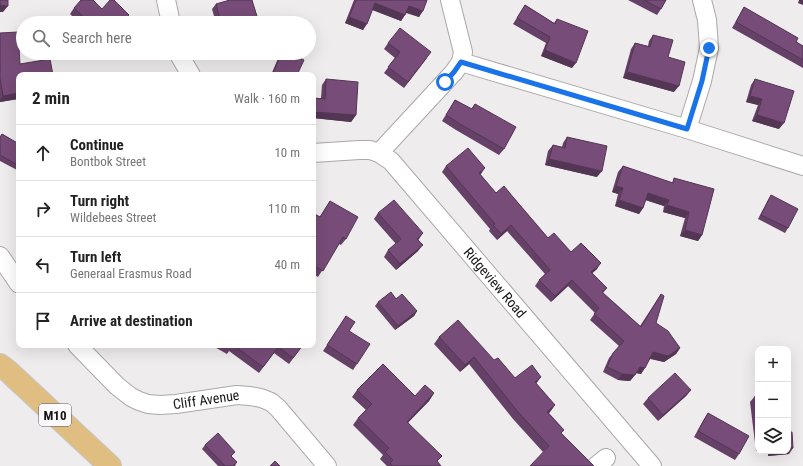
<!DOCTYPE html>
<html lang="en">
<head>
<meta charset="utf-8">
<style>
  body { margin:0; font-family:"Roboto Condensed",sans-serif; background:#f6f6f6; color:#222 }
  .controls { position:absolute; right:12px; bottom:12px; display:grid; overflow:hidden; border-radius:8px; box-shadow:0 4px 16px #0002 }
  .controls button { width:36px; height:36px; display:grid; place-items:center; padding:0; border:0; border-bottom:1px solid #e0e0e0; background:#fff; color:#222; font:20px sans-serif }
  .stop { position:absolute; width:12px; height:12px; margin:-9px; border:3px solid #1a73e8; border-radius:50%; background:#fff }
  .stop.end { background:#1a73e8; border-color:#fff; box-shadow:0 1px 4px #0008 }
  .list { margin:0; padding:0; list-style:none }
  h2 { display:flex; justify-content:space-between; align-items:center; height:52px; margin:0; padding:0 16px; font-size:17px }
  h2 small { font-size:13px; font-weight:400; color:#767676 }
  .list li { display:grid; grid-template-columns:26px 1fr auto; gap:12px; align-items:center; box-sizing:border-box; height:56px; padding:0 16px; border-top:1px solid #e0e0e0 }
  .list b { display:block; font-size:15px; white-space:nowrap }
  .list p { margin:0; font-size:13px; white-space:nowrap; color:#767676 }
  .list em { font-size:13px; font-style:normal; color:#767676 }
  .icon { flex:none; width:22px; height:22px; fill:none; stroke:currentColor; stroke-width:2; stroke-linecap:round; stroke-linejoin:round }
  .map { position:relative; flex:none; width:803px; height:466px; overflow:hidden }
  .search { position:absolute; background:#fff; box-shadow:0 4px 16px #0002; left:16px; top:16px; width:300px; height:44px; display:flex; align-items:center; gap:10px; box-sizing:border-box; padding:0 14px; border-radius:22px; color:#767676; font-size:15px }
  .panel { position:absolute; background:#fff; box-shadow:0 4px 16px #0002; left:16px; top:72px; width:300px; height:276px; border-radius:8px }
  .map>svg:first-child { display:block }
</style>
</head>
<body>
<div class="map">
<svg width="803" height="466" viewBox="0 0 803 466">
  <rect width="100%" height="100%" fill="#efecee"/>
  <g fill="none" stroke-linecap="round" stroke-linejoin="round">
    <defs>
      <g id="minor">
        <polyline points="166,0 171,23"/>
        <polyline points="178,53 191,75"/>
        <polyline points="461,62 687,129 803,166"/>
        <polyline points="687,129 702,81 709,48 707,20 702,0"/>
        <path id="s1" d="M 313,153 L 359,150 L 370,150 L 379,153 L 391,161 L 652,466"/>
        <polyline points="379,153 454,72 461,62 463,52 450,0"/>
        <polyline points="0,256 19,284"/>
        <path id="s2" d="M 77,345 L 117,386 L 131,397 L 139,401 L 148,404 L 160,405 L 176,404 L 237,395 L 250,396 L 261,398 L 271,402 L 278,408 L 327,466"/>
        <polyline points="596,466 606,458"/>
      </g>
      <polyline id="major" points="0,365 8,371 110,466"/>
    </defs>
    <use href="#minor" stroke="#aba8aa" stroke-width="20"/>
    <use href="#major" stroke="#c7c7c7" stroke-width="24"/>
    <use href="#minor" stroke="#fff" stroke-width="18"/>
    <use href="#major" stroke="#e0bd81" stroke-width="22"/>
  </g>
  <g fill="#664167">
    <polygon points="227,0 252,0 259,23 216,23 212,9 216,4 227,1"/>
    <polygon points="354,0 427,0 419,17 406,13 401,21 372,10 363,30 345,23"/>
    <polygon points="628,0 666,0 661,9 657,15"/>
    <polygon points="525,5 554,23 557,19 572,68 541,56 546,43 513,24"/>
    <polygon points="744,7 803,46 803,68 732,28"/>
    <polygon points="74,8 102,9 129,15 123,23 79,23 70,14"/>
    <polygon points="0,33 20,64 19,75 19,106 18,99 0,102"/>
    <polygon points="653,35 668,57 674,92 623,78 631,49 635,43 648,46 649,41"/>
    <polygon points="388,43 427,58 404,88 384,73 395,58 384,49"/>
    <polygon points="282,53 290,53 297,75 271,75 279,56"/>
    <polygon points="326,79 356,115 351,122 313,118 313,98 321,98 322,85"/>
    <polygon points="755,79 779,129 752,121 758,105 746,102 751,85"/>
    <polygon points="455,100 471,109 475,104 504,149 499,155 456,130 442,121"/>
    <polygon points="2,134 19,144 19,171 0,161 0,137"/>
    <polygon points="567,137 597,177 545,165 548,151 553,145 562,147 563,143"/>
    <polygon points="446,166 481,174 480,174 496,193 513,197 548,238 597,269 592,273 607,288 603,293 640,326 661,294 656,323 680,348 676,354 664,362 650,359 641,374 636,373 630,381 618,380 603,372 609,358 619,346 590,320 595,313 568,286 551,302 535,286 539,280 545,274 507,231 497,240 489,231 490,229 442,172"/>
    <polygon points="623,166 672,183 674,178 702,235 698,241 680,236 685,218 663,212 664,206 645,200 643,208 639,214 615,206 618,194 612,192 618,172"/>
    <polygon points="771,195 788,228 785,233 758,219 768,200"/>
    <polygon points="330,201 346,239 341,245 339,244 318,277 313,274 313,213 320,217"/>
    <polygon points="378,213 419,239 418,240 418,251 396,270 384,257 388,250 396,244 374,219"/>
    <polygon points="396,299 417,311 414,316 395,330 375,306 378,302"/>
    <polygon points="346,316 357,364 353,370 323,351"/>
    <polygon points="439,337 494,360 515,378 536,384 555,405 549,413 564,430 561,433 543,452 513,419 469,364 460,372 434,344"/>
    <polygon points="211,345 303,345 289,364 274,353 259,373 229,351 227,354"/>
    <polygon points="357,390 415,396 434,393 429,401 408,422 441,466 387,466 380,459 383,455 353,425 358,418 366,410 352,397"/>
    <polygon points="691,390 686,396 658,421 643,404 648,398"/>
    <polygon points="755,396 758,396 758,450 756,451 750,402"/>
    <polygon points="708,413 739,454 735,460 694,437 704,419"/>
    <polygon points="205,445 237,462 235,466 218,466 202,449"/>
    <polygon points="768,451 788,451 789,454 768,456"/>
  </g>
  <g fill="#533554">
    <polygon points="799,0 803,0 803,5 798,3"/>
    <polygon points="375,3 405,15 401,21 371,9"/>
    <polygon points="0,5 8,6 3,12 0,12"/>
    <polygon points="409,6 423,11 419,17 405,12"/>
    <polygon points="129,15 123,23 121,23"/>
    <polygon points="349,17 367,24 363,30 345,23"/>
    <polygon points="545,50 576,63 572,68 541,56"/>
    <polygon points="627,72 679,86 674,92 623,78"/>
    <polygon points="19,93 19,97 18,99 0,102 0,100 3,96"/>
    <polygon points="750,96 762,99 758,105 746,102"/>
    <polygon points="313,112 356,115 351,122 313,118"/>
    <polygon points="757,115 784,123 779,129 752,121"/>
    <polygon points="549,159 602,171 597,177 545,165"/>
    <polygon points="485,168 481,174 475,179 479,173"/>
    <polygon points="616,186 623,188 618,194 612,192"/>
    <polygon points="648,193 669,200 664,206 643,199"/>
    <polygon points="619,200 643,208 639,214 615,206"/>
    <polygon points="667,205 689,212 685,218 663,212"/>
    <polygon points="511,225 507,231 497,240 501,234"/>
    <polygon points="685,230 702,235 698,241 680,236"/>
    <polygon points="423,233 419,239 413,245 417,239"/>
    <polygon points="423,245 418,251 396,270 400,264"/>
    <polygon points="601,263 597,269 587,278 591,272"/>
    <polygon points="572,280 568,286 551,302 555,296"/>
    <polygon points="417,311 414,316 395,330 398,326"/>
    <polygon points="680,348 676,354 664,362 649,358 653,352"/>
    <polygon points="474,357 469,364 460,372 465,365"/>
    <polygon points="640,367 645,368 641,374 636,373"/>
    <polygon points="622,374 635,375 630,381 618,380"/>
    <polygon points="541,377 536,384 535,382"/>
    <polygon points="691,390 686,396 658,421 663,415"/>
    <polygon points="434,393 429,401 402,429 407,422"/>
    <polygon points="555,405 550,412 542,419 547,412"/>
    <polygon points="788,448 793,448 789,454 768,456 772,451 788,451"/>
  </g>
  <g fill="#774c78" stroke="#533554">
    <polygon points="0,0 8,0 8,6 0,5"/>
    <polygon points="81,0 93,0 102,9 110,0 114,0 129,15 121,23 90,23 74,8"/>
    <polygon points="230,0 252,0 259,23 221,23 216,4"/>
    <polygon points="356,0 427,0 423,11 409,6 405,15 375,3 367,24 349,17"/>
    <polygon points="644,0 666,0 661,9"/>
    <polygon points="525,5 555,24 557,19 588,31 576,63 545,50 550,37 517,18"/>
    <polygon points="744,7 798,38 796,42 803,46 803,60 736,22"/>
    <polygon points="400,28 431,52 408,82 388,67 400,52 388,43"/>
    <polygon points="18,32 20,64 50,59 53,75 19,75 19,93 3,96 0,78 0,33"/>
    <polygon points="653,35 673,40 668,57 685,62 679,86 627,72 635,43 650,47"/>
    <polygon points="282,53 290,53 304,60 297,75 272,75"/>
    <polygon points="261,73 266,75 260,75"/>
    <polygon points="326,79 358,82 356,115 313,112 313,98 325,99"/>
    <polygon points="755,79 794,91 784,123 757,115 762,99 750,96"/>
    <polygon points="455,100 472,109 475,104 516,127 504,149 460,124 446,115"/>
    <polygon points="2,134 19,144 19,166 0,155 0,137"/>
    <polygon points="567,137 607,146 602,171 549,159 553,145 565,148"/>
    <polygon points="468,148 485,168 479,173 496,193 504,186 513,197 548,238 554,233 571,252 581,243 601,263 591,272 607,288 602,292 641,327 661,294 664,296 656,323 668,331 680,348 668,356 653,352 645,368 640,367 635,375 622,374 607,367 613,353 624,341 594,314 599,308 572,280 555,296 539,280 550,270 511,225 501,234 493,225 495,224 446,166"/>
    <polygon points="623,166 673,183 674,178 714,189 702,235 685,230 689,212 667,205 669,200 648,193 643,208 619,200 623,188 616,186"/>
    <polygon points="771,195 798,209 788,228 761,215"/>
    <polygon points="394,200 423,233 417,239 423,245 400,264 388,250 401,239 378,213"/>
    <polygon points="330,201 358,217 346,239 343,237 323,271 313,265 313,213 320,217"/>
    <polygon points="391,292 396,299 402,294 417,311 398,326 378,302"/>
    <polygon points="346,316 355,322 349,331 370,344 357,364 327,345"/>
    <polygon points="458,320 494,360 498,358 515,378 532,365 541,377 535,382 555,405 547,412 564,430 561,433 594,466 530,466 549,446 518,412 474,357 465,365 439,337"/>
    <polygon points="225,345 232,345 231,348"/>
    <polygon points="233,345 303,345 293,358 278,347 263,367"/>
    <polygon points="383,364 415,396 425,385 434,393 407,422 442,456 437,461 441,466 392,466 390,463 393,460 385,452 389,448 358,418 372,404 357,390"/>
    <polygon points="675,373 691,390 663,415 648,398"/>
    <polygon points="755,396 758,396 758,427"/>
    <polygon points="708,413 749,436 739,454 698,431"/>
    <polygon points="788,432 792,432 793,448 788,448"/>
    <polygon points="218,433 235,452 231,456 237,462 233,466 225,466 205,445"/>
    <polygon points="275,461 280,466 270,466"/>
  </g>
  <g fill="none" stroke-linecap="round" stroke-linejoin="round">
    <polyline stroke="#1a73e8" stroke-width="5" points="445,82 454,72 461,62 687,129 702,81 709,48"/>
  </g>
  <g text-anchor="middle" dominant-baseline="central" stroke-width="4" stroke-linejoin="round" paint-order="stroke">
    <rect fill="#fcf9fc" stroke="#5a595a" stroke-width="1" x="39" y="404" width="32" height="22" rx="3"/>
    <g font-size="13" font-weight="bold" fill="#151515">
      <text x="55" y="415">M10</text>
    </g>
    <g font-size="14" fill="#151515" stroke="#fcf9fc">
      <text stroke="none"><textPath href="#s1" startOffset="241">Ridgeview Road</textPath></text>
      <text stroke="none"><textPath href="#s2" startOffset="152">Cliff Avenue</textPath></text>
    </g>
  </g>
</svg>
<div class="controls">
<button>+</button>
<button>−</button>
<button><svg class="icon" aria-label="layers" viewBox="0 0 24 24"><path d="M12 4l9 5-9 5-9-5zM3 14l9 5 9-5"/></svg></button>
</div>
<div class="stop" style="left:445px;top:82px"></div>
<div class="stop end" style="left:709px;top:48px"></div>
<div class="search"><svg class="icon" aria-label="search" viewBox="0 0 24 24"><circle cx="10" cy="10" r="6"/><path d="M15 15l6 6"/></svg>Search here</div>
<section class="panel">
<h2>2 min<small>Walk · 160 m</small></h2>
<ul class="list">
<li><svg class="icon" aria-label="ahead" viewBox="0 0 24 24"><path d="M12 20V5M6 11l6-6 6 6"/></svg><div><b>Continue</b><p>Bontbok Street</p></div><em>10 m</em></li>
<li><svg class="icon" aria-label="right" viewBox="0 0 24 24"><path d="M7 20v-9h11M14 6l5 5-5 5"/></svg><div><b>Turn right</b><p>Wildebees Street</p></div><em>110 m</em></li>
<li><svg class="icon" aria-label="left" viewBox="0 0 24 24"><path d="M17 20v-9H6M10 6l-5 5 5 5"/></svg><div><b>Turn left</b><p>Generaal Erasmus Road</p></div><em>40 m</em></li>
<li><svg class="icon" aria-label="arrive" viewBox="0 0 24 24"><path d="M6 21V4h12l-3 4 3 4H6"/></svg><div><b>Arrive at destination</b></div></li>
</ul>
</section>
</div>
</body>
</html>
